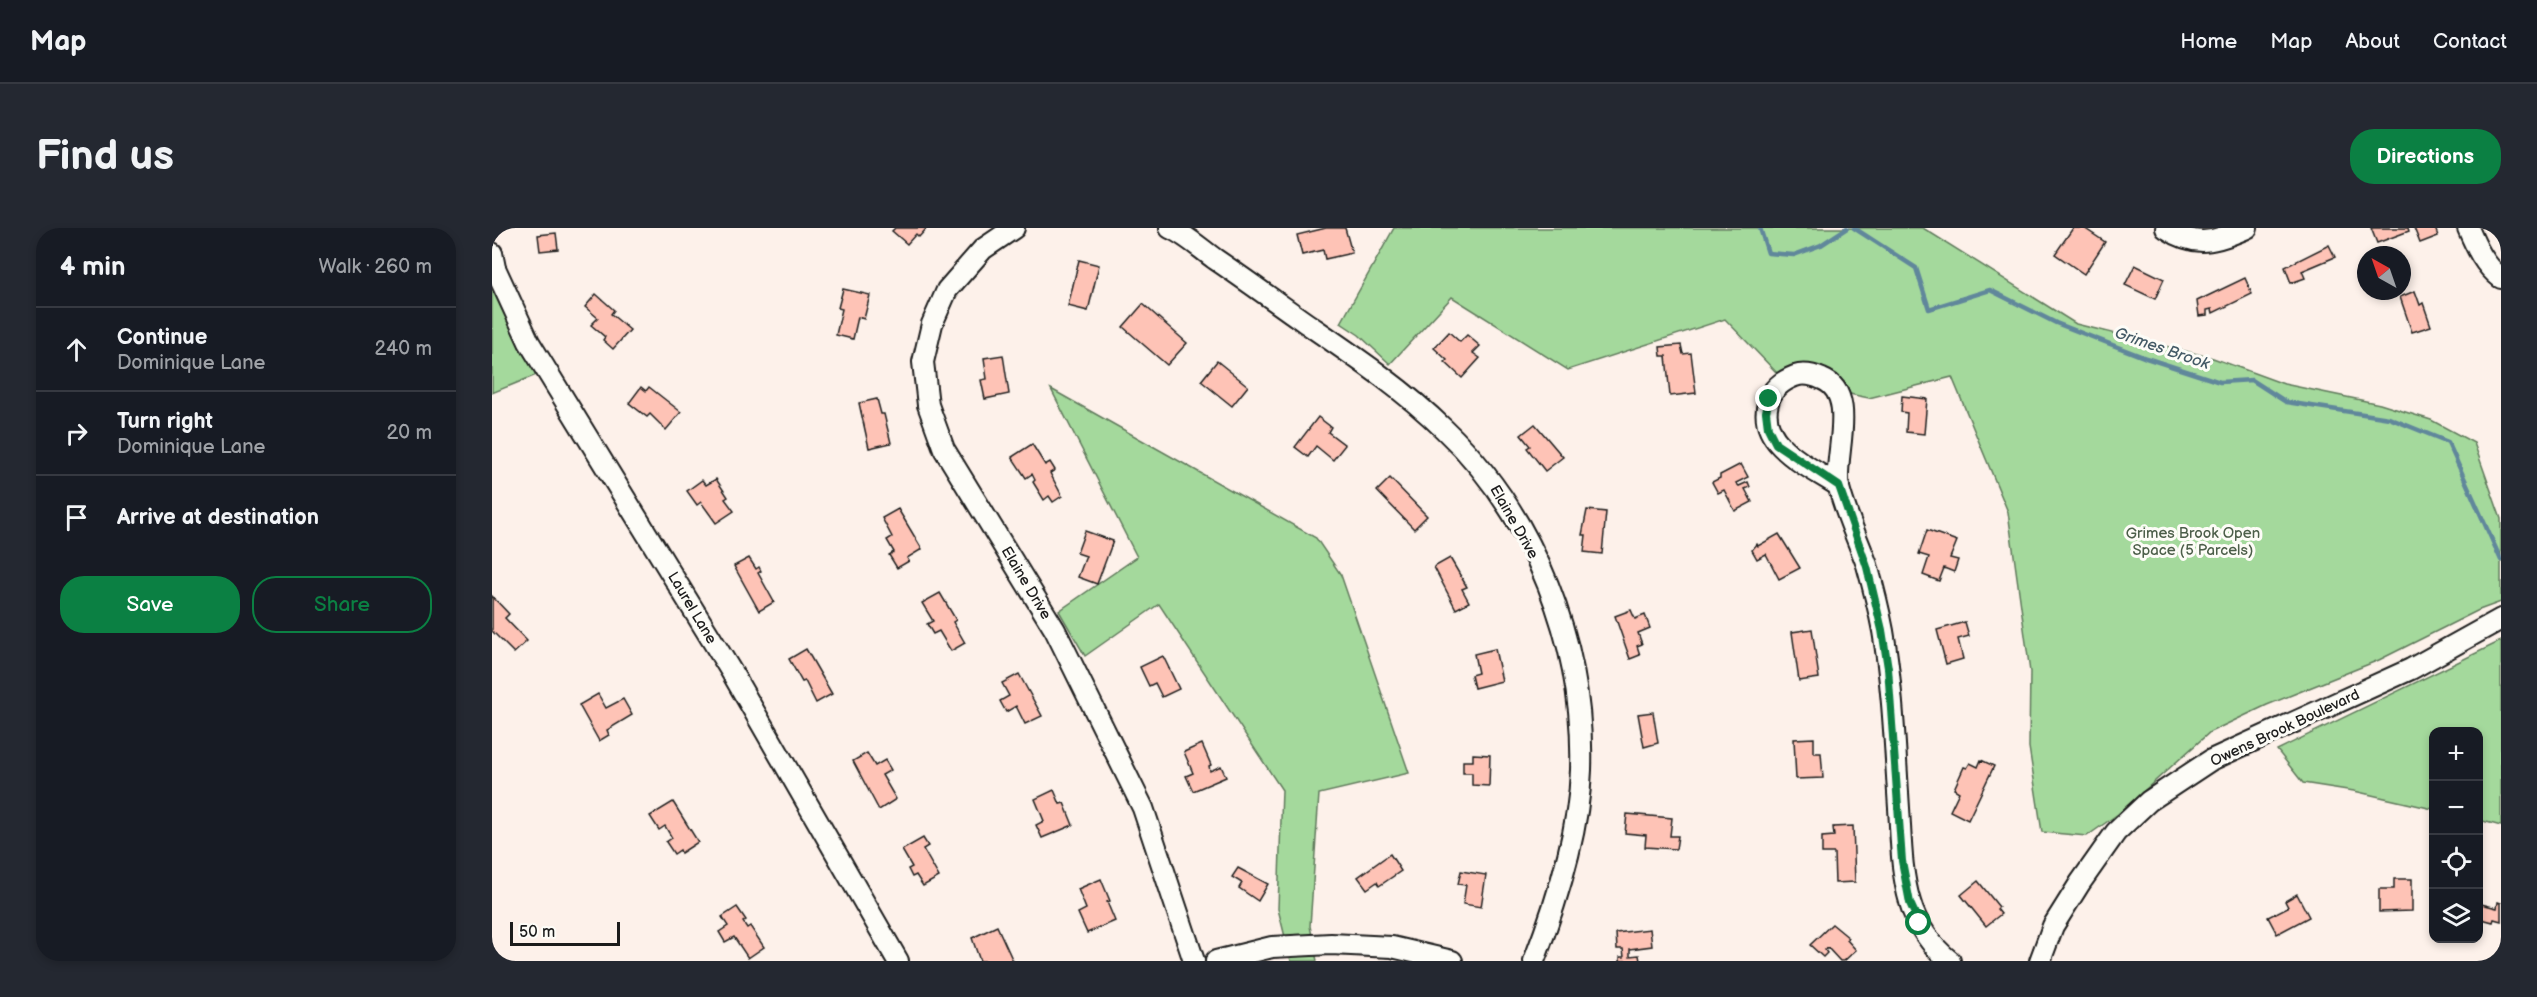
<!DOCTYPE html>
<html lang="en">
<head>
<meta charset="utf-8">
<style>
  body { margin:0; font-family:"Balsamiq Sans",sans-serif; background:#242831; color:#f1f3f6 }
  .controls { position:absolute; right:18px; bottom:18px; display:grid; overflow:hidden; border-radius:12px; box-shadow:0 3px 9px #0003 }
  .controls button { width:54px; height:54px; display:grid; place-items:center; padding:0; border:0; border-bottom:2px solid #363941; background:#171b24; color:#f1f3f6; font:30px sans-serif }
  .compass { position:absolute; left:1865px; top:18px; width:54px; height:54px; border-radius:50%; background:#171b24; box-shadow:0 3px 9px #0003; rotate:320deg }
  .scale { position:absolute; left:18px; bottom:15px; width:110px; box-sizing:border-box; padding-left:6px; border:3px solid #1c1c1c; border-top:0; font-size:16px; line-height:21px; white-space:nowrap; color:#1c1c1c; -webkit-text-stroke:4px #fdfcf7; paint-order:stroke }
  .stop { position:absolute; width:18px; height:18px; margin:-14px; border:4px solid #0b8043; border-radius:50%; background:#fff }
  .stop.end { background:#0b8043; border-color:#fff; box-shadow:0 2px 6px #0008 }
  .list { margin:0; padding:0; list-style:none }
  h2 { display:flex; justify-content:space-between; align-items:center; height:78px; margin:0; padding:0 24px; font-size:26px }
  h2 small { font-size:20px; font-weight:400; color:#9ea1a6 }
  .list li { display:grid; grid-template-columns:39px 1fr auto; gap:18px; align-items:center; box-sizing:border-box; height:84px; padding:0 24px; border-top:2px solid #363941 }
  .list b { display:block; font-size:22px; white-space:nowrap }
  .list p { margin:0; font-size:20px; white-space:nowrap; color:#9ea1a6 }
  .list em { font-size:20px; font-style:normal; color:#9ea1a6 }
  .actions { display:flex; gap:12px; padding:18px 24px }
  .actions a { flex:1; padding:14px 0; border:2px solid #0b8043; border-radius:24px; text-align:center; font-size:21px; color:#0b8043 }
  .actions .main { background:#0b8043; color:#fff }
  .icon { flex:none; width:33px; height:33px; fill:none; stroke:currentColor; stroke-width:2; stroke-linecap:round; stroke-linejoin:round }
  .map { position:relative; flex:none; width:2009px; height:733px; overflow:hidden; border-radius:24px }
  header { display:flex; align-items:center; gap:36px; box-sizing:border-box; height:84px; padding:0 30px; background:#171b24; border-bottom:2px solid #363941 }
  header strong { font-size:28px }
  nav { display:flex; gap:33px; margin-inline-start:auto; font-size:21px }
  .intro { display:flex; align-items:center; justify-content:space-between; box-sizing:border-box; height:144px; padding:0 36px }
  h1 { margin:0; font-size:42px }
  .button { padding:15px 27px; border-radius:24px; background:#0b8043; color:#fff; font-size:21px; font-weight:700 }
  main { display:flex; gap:36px; padding:0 36px }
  aside { flex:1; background:#171b24; border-radius:24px; box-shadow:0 3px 9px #0003 }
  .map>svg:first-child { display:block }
</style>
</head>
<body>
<header>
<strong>Map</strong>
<nav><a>Home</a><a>Map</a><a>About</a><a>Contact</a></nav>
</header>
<div class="intro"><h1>Find us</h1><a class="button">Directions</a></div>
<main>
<aside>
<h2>4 min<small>Walk · 260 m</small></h2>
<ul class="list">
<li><svg class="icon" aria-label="ahead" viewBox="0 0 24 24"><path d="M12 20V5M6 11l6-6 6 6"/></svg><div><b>Continue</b><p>Dominique Lane</p></div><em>240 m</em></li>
<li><svg class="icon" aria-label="right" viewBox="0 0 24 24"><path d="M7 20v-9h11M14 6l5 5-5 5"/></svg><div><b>Turn right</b><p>Dominique Lane</p></div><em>20 m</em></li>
<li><svg class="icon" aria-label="arrive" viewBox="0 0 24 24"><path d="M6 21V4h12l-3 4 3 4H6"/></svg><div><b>Arrive at destination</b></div></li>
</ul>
<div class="actions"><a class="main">Save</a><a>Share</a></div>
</aside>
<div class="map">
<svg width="2009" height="733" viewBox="0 0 2009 733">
  <rect width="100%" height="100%" fill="#fdf1ea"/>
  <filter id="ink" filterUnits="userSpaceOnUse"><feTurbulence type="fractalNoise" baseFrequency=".0167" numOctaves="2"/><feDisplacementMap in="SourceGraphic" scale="12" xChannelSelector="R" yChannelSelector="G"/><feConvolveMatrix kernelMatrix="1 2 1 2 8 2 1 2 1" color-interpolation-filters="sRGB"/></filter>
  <g filter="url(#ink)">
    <g fill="#a4d99c" stroke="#607a5c" stroke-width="1.5">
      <polygon points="902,0 1431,0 1584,96 1721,130 1792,156 1888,176 1939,192 1982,215 2009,291 2009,374 1987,382 1887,432 1775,477 1718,504 1626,586 1595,608 1550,604 1537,519 1538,444 1516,284 1460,149 1377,170 1362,167 1286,146 1233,91 1076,142 960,69 898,136 867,107 849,95"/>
      <polygon points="0,25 54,143 0,165"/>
      <polygon points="559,161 824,310 849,347 917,545 827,566 818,698 825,733 799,733 786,681 790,562 667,376 593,428 567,383 645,329"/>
      <polygon points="2009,413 2009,598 1987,592 1986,503 1942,503 1941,581 1862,563 1811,555 1785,522"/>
    </g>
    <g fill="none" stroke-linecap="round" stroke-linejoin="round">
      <g stroke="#61879b" stroke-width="4.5">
        <polyline points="1268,0 1276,25 1302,27 1329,17 1355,0"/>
        <polyline points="1362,0 1424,40 1437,81 1498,62 1564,95 1654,130 1728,154 1760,152 1794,174 1897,190 1956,214 2009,332"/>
      </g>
    </g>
    <g fill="#fec3b6" stroke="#1c1c1c" stroke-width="1.5">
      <polygon points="403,0 435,0 427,9 424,6 415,16 400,3"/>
      <polygon points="834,0 853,0 860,25 833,31 831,22 810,27 805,7"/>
      <polygon points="1581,0 1592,0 1613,14 1592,46 1563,26"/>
      <polygon points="1879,0 1916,0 1917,3 1885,15"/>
      <polygon points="1922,0 1943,0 1946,8 1928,15"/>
      <polygon points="64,5 66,21 48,23 46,7"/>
      <polygon points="1837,17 1843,29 1810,43 1813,50 1799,55 1793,39"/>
      <polygon points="587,32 607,37 596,83 576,78"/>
      <polygon points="1643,37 1672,51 1663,71 1633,57"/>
      <polygon points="1753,50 1760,66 1721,85 1720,81 1715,82 1715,87 1707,88 1705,73"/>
      <polygon points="351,61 378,67 372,91 366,89 361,111 344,107 350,81 346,80"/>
      <polygon points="1923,63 1928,77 1931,75 1939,98 1920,104 1908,69"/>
      <polygon points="104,66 122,82 119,86 138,102 121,121 111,112 113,109 99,97 106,90 93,79"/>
      <polygon points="651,76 695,115 675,137 631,99"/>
      <polygon points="957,104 968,114 975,107 988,118 981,125 988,130 970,150 953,134 955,132 942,120"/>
      <polygon points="1189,117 1191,126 1199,125 1204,165 1178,168 1174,128 1169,128 1168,119"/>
      <polygon points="511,127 517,166 493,171 489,152 495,151 492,130"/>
      <polygon points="725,133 756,158 740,178 709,153"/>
      <polygon points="149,159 154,163 157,159 189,184 174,202 158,186 155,189 137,175"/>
      <polygon points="1410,168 1435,171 1432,206 1414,204 1415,185 1409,184"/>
      <polygon points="385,171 389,186 392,186 399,215 377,220 367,175"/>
      <polygon points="826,189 839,199 836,204 853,217 841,232 824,218 816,229 803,219"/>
      <polygon points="1043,196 1071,229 1053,243 1035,220 1038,218 1029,207"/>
      <polygon points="540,216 553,237 558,234 563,242 558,245 570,268 561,274 557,268 552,272 541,254 543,252 540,246 534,250 520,229"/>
      <polygon points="1249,236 1256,249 1244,255 1247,258 1256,254 1258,259 1253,261 1260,274 1243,283 1232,262 1226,265 1220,254 1228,250 1228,247"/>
      <polygon points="898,250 935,288 922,301 885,263"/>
      <polygon points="224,251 236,269 233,271 242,283 224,295 209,274 205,277 195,263 210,252 214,257"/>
      <polygon points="406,281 430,321 415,330 417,333 405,340 397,327 402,324 395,312 400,309 390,290"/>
      <polygon points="1095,282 1114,284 1110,326 1092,324 1094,307 1090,307"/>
      <polygon points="1435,302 1465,313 1458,330 1466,332 1462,344 1452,340 1447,353 1431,347 1437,329 1427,326"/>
      <polygon points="593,303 621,313 605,356 586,349 594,328 585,325"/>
      <polygon points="1287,306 1308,340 1287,351 1274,326 1265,331 1260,322 1265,316 1266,318"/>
      <polygon points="257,330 264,341 267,339 269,343 266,345 282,374 267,383 242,338"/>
      <polygon points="958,330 975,359 970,361 977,374 964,381 942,339"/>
      <polygon points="448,365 464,392 461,394 473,415 459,423 447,403 441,406 435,396 441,393 430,375"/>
      <polygon points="0,368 17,386 13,390 35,413 22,425 0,403"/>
      <polygon points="1139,382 1143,391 1153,387 1158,400 1146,405 1150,416 1145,418 1148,427 1138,431 1123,388"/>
      <polygon points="1473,394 1477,408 1466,411 1471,431 1454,436 1445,402"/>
      <polygon points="1320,401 1327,450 1307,453 1300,404"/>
      <polygon points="314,421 340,466 324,475 313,453 310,454 297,431"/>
      <polygon points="1003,421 1010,453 982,460 979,447 986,445 982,426"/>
      <polygon points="671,428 687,461 670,469 663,455 657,458 648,439"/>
      <polygon points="527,446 550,488 533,496 524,478 514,484 508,473 517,468 510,455"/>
      <polygon points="106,466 114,480 131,471 140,487 115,502 117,507 107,513 87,477"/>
      <polygon points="1161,484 1166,515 1152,519 1146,486"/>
      <polygon points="1322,510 1322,525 1329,525 1331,550 1304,551 1302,511"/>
      <polygon points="710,516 719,537 717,538 718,543 729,538 734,549 701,563 694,548 701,545 692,524"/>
      <polygon points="375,525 383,538 393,532 399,542 390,547 404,571 387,582 361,533"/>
      <polygon points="981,526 998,527 997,558 980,557 980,545 971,545 971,533 981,533"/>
      <polygon points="1489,532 1502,538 1476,592 1458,583 1467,564 1462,561 1472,539 1475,540 1478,535 1486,539"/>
      <polygon points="562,562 568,576 572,575 581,597 550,610 544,597 552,593 543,571"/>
      <polygon points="181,574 206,614 189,625 188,622 182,626 174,614 180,610 173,598 167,602 158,588"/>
      <polygon points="1135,586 1180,590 1178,608 1186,608 1184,621 1153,619 1154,607 1133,605"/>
      <polygon points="1361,598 1363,654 1343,655 1342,625 1330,625 1330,609 1342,608 1341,599"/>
      <polygon points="431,610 436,618 431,621 447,649 431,658 424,647 420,649 416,641 420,639 410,622"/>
      <polygon points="898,626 909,643 887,658 885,654 875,661 866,649"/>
      <polygon points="746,640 776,656 766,673 747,660 750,655 740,649"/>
      <polygon points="969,643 994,647 989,679 971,676 974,657 966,656"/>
      <polygon points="609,651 618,673 615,674 623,693 595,705 586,685 594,681 586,661"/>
      <polygon points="1902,651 1920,651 1920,683 1887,684 1887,661 1902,661"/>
      <polygon points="1486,653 1507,679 1505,681 1509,686 1494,698 1469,667"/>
      <polygon points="1805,666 1817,689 1785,706 1776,689 1796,679 1793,673"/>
      <polygon points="2006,674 2009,675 2009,693 2002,691 2001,694 1986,690 1989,676 2005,680"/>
      <polygon points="245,679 254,692 251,694 255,700 258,698 272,719 256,730 242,709 233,714 227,704 236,698 230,689"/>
      <polygon points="1340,696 1357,710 1355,712 1364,722 1352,733 1348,733 1336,720 1333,722 1335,725 1331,729 1318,717"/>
      <polygon points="505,698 521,733 488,733 480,710"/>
      <polygon points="1158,701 1160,718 1138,721 1138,728 1147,727 1148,733 1128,733 1128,729 1132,729 1131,721 1125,721 1124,705"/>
    </g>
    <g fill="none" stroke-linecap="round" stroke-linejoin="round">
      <defs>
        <g id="minor">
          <polyline points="522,0 491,21 455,62 440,96 431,134 436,177 452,221 563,402 651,580 702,733"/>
          <path d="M 678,0 C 694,7 709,21 723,31 C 754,52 784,74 814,95 C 862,128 910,160 952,201 C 1043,287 1093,418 1089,542 C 1087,603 1064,676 1042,733"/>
          <path d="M 1674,0 C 1705,21 1723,13 1755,0"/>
          <path d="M 1976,0 C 1984,19 1992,37 2009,50"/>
          <polyline points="0,25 3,40 37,114 239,443 406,733"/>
          <path d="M 1347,258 C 1318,239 1265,217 1276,175 C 1279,162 1290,153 1303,148 C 1312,145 1321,147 1330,151 C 1368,166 1340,231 1347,260 C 1354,287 1366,312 1375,337 C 1381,358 1387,382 1391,403 C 1401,461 1403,521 1407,580 C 1409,611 1409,644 1418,674 C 1424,696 1440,719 1458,733"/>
          <polyline points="724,733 780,719 839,716 900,719 960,733"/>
          <polyline points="1548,733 1561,698 1588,655 1624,604 1657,573 1719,532 1919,441 2009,391"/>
        </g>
      </defs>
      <use href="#minor" stroke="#1c1c1c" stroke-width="24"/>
      <use href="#minor" stroke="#fdfcf7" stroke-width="20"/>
    </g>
  </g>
  <g fill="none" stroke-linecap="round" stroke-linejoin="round" filter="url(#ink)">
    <polyline stroke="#0b8043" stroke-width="8" points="1277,171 1274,184 1276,200 1284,216 1347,258 1375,339 1390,402 1396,440 1410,633 1418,675 1427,695"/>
  </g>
  <g text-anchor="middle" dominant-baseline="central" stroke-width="6" stroke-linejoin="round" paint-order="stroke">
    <g font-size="15" fill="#1c1c1c" stroke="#fdfcf7">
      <text transform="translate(1022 294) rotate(60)">Elaine Drive</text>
      <text transform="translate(534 355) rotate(59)">Elaine Drive</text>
      <text transform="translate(200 380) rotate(59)">Laurel Lane</text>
      <text transform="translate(1793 500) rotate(-25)">Owens Brook Boulevard</text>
    </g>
    <g font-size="15" fill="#4c5e49" stroke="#fdfcf7">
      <text x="1701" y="305">Grimes Brook Open<tspan x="1701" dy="17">Space (5 Parcels)</tspan></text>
    </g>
    <g font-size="16" font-style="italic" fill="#445a66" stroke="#fdfcf7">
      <text transform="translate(1670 121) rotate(19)">Grimes Brook</text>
    </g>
  </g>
</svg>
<div class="controls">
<button>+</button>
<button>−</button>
<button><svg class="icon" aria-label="locate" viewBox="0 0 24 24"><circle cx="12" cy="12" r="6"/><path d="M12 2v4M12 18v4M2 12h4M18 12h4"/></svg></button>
<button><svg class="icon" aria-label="layers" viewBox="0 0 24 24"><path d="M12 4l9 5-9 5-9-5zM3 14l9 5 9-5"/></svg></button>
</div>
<svg class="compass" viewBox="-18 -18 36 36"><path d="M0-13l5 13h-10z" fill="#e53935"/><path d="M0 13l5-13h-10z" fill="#9ea1a6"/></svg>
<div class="scale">50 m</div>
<div class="stop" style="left:1427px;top:695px"></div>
<div class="stop end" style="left:1277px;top:171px"></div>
</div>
</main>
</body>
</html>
